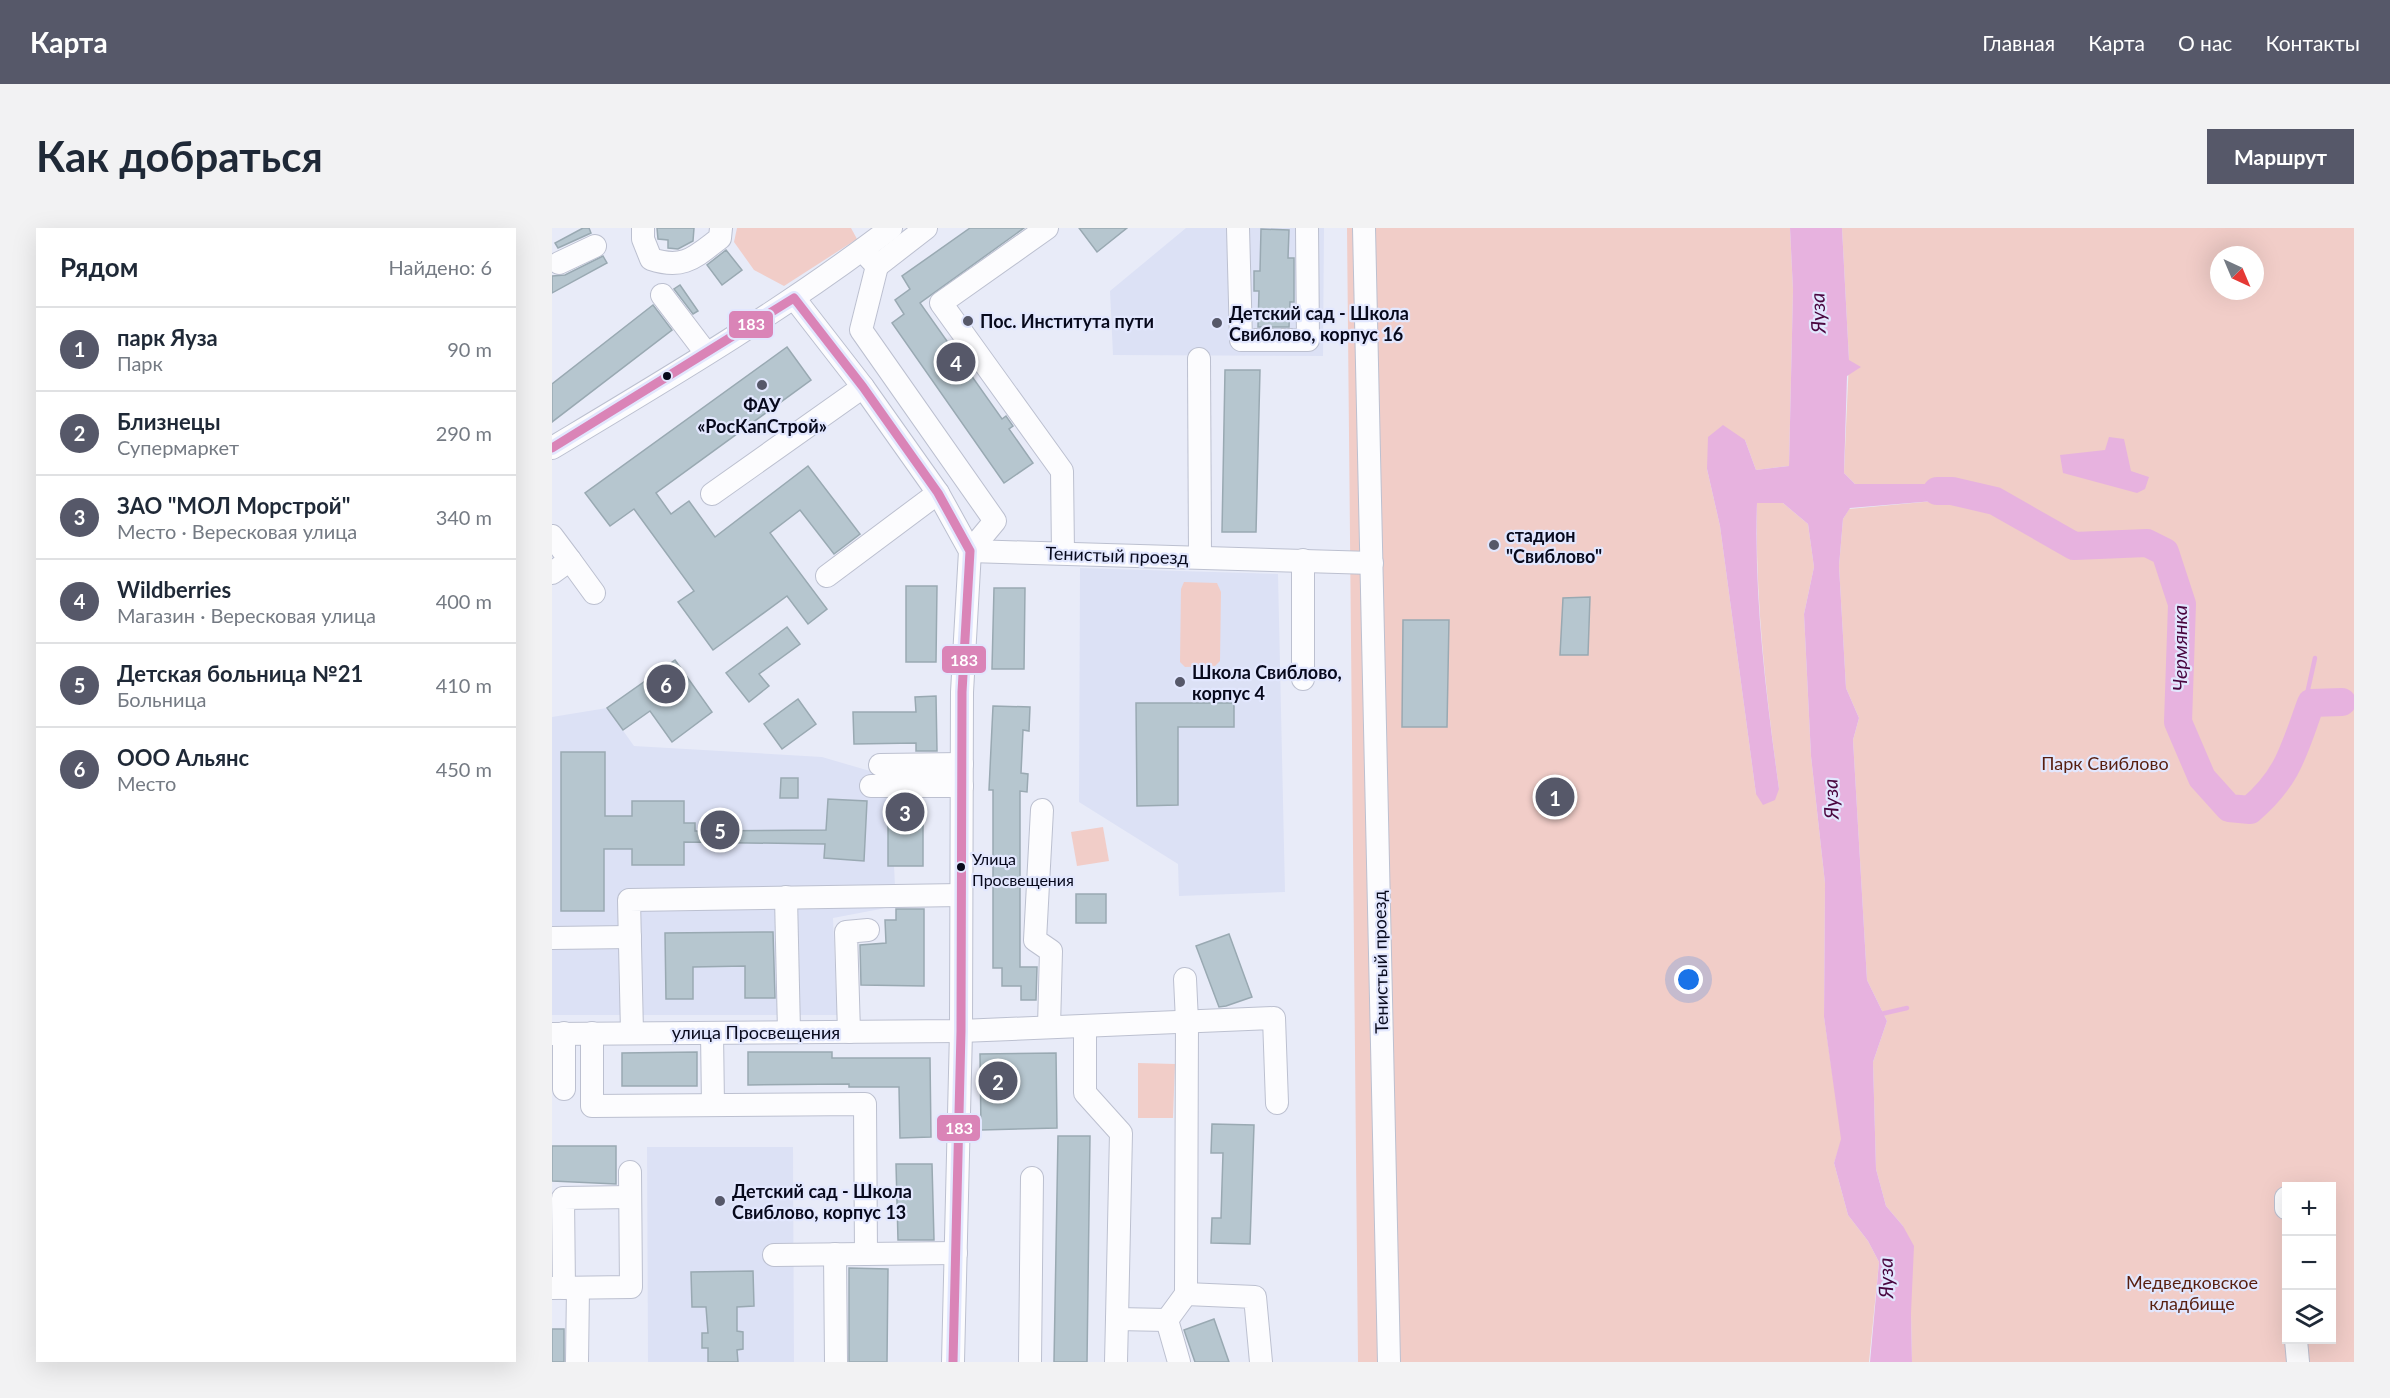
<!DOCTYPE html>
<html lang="ru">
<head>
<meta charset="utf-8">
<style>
  body { margin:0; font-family:Lato,sans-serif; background:#f2f2f3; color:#1f2937 }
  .controls { position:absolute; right:18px; bottom:18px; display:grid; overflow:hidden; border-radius:0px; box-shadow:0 6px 24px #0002 }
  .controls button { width:54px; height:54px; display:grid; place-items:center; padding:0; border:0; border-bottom:2px solid #e0e1e3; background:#fff; color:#1f2937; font:30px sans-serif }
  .compass { position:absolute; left:1658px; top:18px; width:54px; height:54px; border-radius:50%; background:#fff; box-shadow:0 6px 24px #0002; rotate:136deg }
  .you { position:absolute; left:1137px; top:752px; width:21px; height:21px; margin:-15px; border:4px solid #fff; border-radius:50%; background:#1a73e8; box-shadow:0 0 0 9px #1a73e833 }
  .badge { display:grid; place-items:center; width:39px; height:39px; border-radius:50%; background:#565869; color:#fff; font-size:20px; font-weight:700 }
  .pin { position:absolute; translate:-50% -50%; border:3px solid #fff; box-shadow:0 2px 6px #0006 }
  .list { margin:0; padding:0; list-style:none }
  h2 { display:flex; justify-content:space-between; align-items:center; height:78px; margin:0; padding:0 24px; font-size:26px }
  h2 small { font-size:20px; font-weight:400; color:#747a83 }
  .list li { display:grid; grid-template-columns:39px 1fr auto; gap:18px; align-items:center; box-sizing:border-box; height:84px; padding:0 24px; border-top:2px solid #e0e1e3 }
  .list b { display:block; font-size:22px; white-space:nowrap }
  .list p { margin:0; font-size:20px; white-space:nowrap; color:#747a83 }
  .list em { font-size:20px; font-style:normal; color:#747a83 }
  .icon { flex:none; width:33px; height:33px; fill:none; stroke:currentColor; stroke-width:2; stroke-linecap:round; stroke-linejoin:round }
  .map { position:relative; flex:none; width:1802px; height:1134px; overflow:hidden; border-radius:0px }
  header { display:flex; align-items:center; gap:36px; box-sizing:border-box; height:84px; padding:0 30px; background:#565869; color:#fff }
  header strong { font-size:28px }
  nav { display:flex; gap:33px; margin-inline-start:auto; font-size:21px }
  .intro { display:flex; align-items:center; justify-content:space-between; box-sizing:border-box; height:144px; padding:0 36px }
  h1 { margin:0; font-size:42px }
  .button { padding:15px 27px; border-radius:0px; background:#565869; color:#fff; font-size:21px; font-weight:700 }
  main { display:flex; gap:36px; padding:0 36px }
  aside { flex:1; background:#fff; border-radius:0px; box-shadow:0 6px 24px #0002 }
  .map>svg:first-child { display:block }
</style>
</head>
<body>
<header>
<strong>Карта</strong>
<nav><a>Главная</a><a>Карта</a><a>О нас</a><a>Контакты</a></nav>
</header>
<div class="intro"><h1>Как добраться</h1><a class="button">Маршрут</a></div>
<main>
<aside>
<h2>Рядом<small>Найдено: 6</small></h2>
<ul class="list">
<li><span class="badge">1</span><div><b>парк Яуза</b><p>Парк</p></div><em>90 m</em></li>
<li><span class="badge">2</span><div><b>Близнецы</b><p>Супермаркет</p></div><em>290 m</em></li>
<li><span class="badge">3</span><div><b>ЗАО &quot;МОЛ Морстрой&quot;</b><p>Место · Вересковая улица</p></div><em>340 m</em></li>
<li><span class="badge">4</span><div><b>Wildberries</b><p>Магазин · Вересковая улица</p></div><em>400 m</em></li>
<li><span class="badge">5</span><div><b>Детская больница №21</b><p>Больница</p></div><em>410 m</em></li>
<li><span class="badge">6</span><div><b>ООО Альянс</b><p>Место</p></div><em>450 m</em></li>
</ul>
</aside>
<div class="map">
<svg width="1802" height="1134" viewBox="0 0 1802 1134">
  <rect width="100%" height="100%" fill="#e8ebf8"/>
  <g fill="#dce1f5">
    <polygon points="634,0 772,0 771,128 561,127 558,63"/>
    <polygon points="528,340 726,346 733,664 627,668 626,636 527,574"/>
    <polygon points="55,480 82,518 270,529 335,548 336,637 342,638 344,678 281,690 285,787 0,787 0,489"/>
    <polygon points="95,919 241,919 242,1134 96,1134"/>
  </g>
  <g fill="#f1cdc8" fill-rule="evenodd">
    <polygon points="185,0 299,0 305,11 232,58 202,42 182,14"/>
    <path d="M 795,0 L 1238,0 L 1241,62 L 1237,238 L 1204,242 L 1193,212 L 1155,241 L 1168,298 L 1204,566 L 1227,561 C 1214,466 1203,371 1205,275 L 1231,275 L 1256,296 L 1262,339 L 1252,386 L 1259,528 L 1273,655 L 1272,789 L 1290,911 L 1282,935 L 1296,987 L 1316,1013 L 1327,1034 L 1317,1134 L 806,1134 Z"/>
    <path d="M 1290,0 L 1802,0 L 1802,1134 L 1360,1134 L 1359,1085 L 1351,998 L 1334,978 L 1324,941 L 1321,834 L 1335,793 L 1315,752 L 1301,512 L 1307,490 L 1294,460 L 1287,338 L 1291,291 L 1297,281 L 1382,273 L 1434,273 L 1381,256 L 1303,256 L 1292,245 L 1297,132 ZM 1667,27 L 1703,27 L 1703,63 L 1667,63 ZM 1734,958 L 1780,958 L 1780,1112 L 1734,1112 Z"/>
    <polygon points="632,354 665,355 669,364 668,433 663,438 633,439 628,434 629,361"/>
    <polygon points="551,599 557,633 525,638 519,604"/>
    <polygon points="586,835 623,836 621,890 586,890"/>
  </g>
  <g fill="#e7b2df">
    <path d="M 1238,0 L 1290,0 L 1297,132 L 1309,139 L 1295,148 L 1292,245 L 1303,256 L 1382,256 L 1437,273 L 1382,273 L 1298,280 L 1291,291 L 1287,338 L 1294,460 L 1307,490 L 1301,512 L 1315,752 L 1335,793 L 1321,834 L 1324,941 L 1334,978 L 1351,998 L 1362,1018 L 1359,1085 L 1360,1134 L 1318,1134 L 1327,1034 L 1316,1013 L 1296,987 L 1282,935 L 1289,911 L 1272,789 L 1273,655 L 1259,528 L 1252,386 L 1262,339 L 1256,296 L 1231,275 L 1205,275 C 1202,371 1214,466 1227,561 L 1223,572 L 1211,577 L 1204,566 L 1168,298 L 1155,241 L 1156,209 L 1171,197 L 1193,212 L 1204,242 L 1237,238 L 1241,62 Z"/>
    <polygon points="1557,209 1572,211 1579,243 1597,249 1593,261 1585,265 1511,245 1508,227 1553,222"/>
  </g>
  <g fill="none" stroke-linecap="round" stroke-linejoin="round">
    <g stroke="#e7b2df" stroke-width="4.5">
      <polyline points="1759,475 1755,466 1763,430"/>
      <polyline points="1329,786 1355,780"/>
    </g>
    <path stroke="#e7b2df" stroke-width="28" d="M 1385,263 L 1400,263 L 1443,273 L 1522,318 L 1595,315 L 1613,324 L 1630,376 L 1626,494 L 1650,550 L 1677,580 L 1698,582 C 1737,549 1742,521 1759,475 L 1790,474"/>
  </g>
  <g fill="#b6c6cf" stroke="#99a9b2" stroke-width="1.5">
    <polygon points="31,0 37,0 39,5 6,20 3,15"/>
    <polygon points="105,0 142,0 141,13 126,21 116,20 116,12 106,11"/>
    <polygon points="418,0 472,0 368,75 450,191 454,188 461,198 457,201 481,235 452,255 340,95 352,86 343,72 358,61 350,48"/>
    <polygon points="527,0 575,0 545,24"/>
    <polygon points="709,1 737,2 736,30 742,30 742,74 738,74 737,99 706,99 707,63 702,63 702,43 708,43"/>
    <polygon points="174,22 190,42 170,57 155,37"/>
    <polygon points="51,28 55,35 0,65 0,48 13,47"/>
    <polygon points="128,57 146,83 141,86 122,61"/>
    <polygon points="101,77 120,102 0,194 0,156"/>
    <polygon points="235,119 259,152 104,265 119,286 137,273 163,309 256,238 308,306 282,326 248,282 218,305 275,381 256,396 235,368 161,422 126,374 142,363 82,281 58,298 33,265"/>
    <polygon points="673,142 708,142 704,304 670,304"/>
    <polygon points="354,358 385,358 384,434 354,434"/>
    <polygon points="442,360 473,360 472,441 440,441"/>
    <polygon points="1038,369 1036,427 1008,427 1011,370"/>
    <polygon points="851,392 897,392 895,499 850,499"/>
    <polygon points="235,399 248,416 207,446 217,458 197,474 174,445"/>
    <polygon points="123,432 160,484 120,514 98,483 71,502 55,480"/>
    <polygon points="384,468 385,523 364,523 364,515 302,516 301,484 364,484 363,469"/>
    <polygon points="246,471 264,496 230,521 212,496"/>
    <polygon points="584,475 682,475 682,499 626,499 626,577 585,578"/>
    <polygon points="441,478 478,479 477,503 471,502 469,545 476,546 475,564 468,563 468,739 485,739 484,772 469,772 469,758 450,758 450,740 441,740 441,562 437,562"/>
    <polygon points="9,524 53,524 53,588 80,588 80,573 132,573 132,595 143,595 143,603 274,602 276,571 315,573 312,633 272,630 273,616 132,614 132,637 80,637 80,621 52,621 52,683 9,683"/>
    <polygon points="229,550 246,550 246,570 228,570"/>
    <rect x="336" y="572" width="35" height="66"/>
    <rect x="524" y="666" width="30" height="29"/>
    <polygon points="344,681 372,681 372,758 309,757 308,717 334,715 333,692 344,692"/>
    <polygon points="221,704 223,770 193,770 193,738 141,739 141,771 114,771 113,705"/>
    <polygon points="677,706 700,769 674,778 667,779 644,718"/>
    <polygon points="145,824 145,858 70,858 70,825"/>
    <polygon points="196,824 280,824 280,830 378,830 379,909 348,910 347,859 297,859 297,856 196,857"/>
    <polygon points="504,825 505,900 429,902 428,826"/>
    <polygon points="660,896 702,897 698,1016 659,1015 660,990 669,990 671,925 659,925"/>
    <polygon points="506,908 538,908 535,1134 502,1134"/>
    <polygon points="0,918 64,918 64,956 0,953"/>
    <polygon points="344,936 380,936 382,1012 346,1012"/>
    <polygon points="297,1040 336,1041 335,1134 297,1134"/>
    <polygon points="201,1043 202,1078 185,1079 185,1103 191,1104 191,1121 185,1122 186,1134 156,1134 156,1120 150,1120 150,1105 156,1105 154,1079 140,1079 139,1044"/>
    <polygon points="662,1091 677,1134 643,1134 632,1102"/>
    <rect x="0" y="1101" width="12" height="33"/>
  </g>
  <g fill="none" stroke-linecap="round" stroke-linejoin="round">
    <defs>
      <g id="minor">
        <path d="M 91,0 L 91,11 L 99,31 C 132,42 143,29 168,10 L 169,0"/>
        <polyline points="495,0 389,75 510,243 511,325"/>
        <polyline points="686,0 689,112 756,112 755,0"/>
        <polyline points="812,0 837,1134"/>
        <polyline points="310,22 325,38 309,102 443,293 418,323"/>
        <polyline points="7,35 43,18"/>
        <polyline points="325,38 374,0"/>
        <polyline points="110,67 154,125"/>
        <polyline points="242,70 311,159 386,265 418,323 410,464 409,803 401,1134"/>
        <polyline points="647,131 648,329"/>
        <path d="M 0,220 C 115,151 232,82 339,0"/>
        <polyline points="160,266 311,159"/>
        <polyline points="0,308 18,332 0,345"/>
        <polyline points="418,323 820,335"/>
        <polyline points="18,332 42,365"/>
        <polyline points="275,348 386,265"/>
        <polyline points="751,451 751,332"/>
        <polyline points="328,537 410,536"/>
        <polyline points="319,558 410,558"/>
        <polyline points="490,582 483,712 499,723 497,799"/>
        <polyline points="234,669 237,804"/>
        <polyline points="0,710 78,709"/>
        <polyline points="533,798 533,865 569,905 565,1091 615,1092 634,1066 635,793 633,751"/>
        <polyline points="297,804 294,704 316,702"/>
        <polyline points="12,805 12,861"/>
        <polyline points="40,805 40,878 313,876 314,1026"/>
        <polyline points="80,805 77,672 409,667"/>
        <polyline points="160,805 161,877"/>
        <polyline points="0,806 409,803 722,790 725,875"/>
        <polyline points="1734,970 1734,980"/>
        <polyline points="283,1026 284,1134"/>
        <polyline points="222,1027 404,1025"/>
        <polyline points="0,1060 79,1059 78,944"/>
        <polyline points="12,1060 11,970 78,969"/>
        <polyline points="634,1066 703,1069 709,1134"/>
        <polyline points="615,1092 627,1134"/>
        <polyline points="1744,1112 1746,1134"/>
        <polyline points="25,1134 26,1060"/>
        <polyline points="478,1134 480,950"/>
        <polyline points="564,1134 565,1091"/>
      </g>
    </defs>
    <use href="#minor" stroke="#bcc0d0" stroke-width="24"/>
    <use href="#minor" stroke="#fcfcfe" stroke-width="22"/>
    <defs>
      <polyline id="bus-1" points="0,220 242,70 311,159 386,265 418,323 410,464 409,803 401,1134"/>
    </defs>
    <use href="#bus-1" stroke="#e2e7fe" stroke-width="14"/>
    <use href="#bus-1" stroke="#da84b7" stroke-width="9"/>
  </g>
  <g fill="#565869" stroke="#e2e7fe" stroke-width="2">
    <circle cx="416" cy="93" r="6"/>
    <circle cx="665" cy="95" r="6"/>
    <circle cx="210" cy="157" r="6"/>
    <circle cx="942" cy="317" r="6"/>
    <circle cx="628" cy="454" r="6"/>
    <circle cx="168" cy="973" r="6"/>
  </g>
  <g fill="#07091c" stroke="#e2e7fe" stroke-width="2">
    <circle cx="115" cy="148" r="5"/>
    <circle cx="409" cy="639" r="5"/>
  </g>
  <g text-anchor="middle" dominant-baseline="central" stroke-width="4.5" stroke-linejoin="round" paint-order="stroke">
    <g font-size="16" fill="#07091c" stroke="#e2e7fe" text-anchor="start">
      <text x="420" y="630">Улица<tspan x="420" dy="21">Просвещения</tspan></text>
    </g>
    <g font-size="18" font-weight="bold" fill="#07091c" stroke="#e2e7fe" text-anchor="start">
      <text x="677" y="85">Детский сад - Школа<tspan x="677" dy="21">Свиблово, корпус 16</tspan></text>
      <text x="428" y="93">Пос. Института пути</text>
      <text x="210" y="177" text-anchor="middle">ФАУ<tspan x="210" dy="21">«РосКапСтрой»</tspan></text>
      <text x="954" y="307">стадион<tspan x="954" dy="21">"Свиблово"</tspan></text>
      <text x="640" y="444">Школа Свиблово,<tspan x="640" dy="21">корпус 4</tspan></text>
      <text x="180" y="963">Детский сад - Школа<tspan x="180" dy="21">Свиблово, корпус 13</tspan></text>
    </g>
    <g font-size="18" fill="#07091c" stroke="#e2e7fe">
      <text transform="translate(565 327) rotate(2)">Тенистый проезд</text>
      <text transform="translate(828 734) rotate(-91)">Тенистый проезд</text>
      <text x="204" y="804">улица Просвещения</text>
    </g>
    <g font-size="18" fill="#571e0f" stroke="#e2e7fe">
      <text x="1553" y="535">Парк Свиблово</text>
      <text x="1640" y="1054">Медведковское<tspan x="1640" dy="21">кладбище</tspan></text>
    </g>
    <g font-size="20" font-style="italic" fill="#49063f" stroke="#e2e7fe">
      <text transform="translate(1265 85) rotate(-92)">Яуза</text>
      <text transform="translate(1627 420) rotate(-90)">Чермянка</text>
      <text transform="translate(1278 571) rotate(-92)">Яуза</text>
      <text transform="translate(1333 1050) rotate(-91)">Яуза</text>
    </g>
  </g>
  <g stroke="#e2e7fe" stroke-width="2">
    <rect x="176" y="82" width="46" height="29" rx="6" fill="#da84b7"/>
    <rect x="389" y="417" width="46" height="29" rx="6" fill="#da84b7"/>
    <rect x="384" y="886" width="45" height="28" rx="6" fill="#da84b7"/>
  </g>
  <g font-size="16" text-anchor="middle" font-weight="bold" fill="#fff">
    <text x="199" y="102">183</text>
    <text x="412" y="438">183</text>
    <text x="407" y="906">183</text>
  </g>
</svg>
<div class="controls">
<button>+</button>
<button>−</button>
<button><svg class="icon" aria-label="layers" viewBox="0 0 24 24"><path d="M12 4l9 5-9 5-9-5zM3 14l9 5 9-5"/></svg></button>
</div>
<svg class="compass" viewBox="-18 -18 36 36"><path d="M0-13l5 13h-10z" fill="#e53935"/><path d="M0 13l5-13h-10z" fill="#747a83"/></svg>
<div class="you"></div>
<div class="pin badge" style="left:1003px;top:569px">1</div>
<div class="pin badge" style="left:446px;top:853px">2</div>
<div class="pin badge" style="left:353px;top:584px">3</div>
<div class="pin badge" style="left:404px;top:134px">4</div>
<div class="pin badge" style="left:168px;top:602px">5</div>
<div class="pin badge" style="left:114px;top:456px">6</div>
</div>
</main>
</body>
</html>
